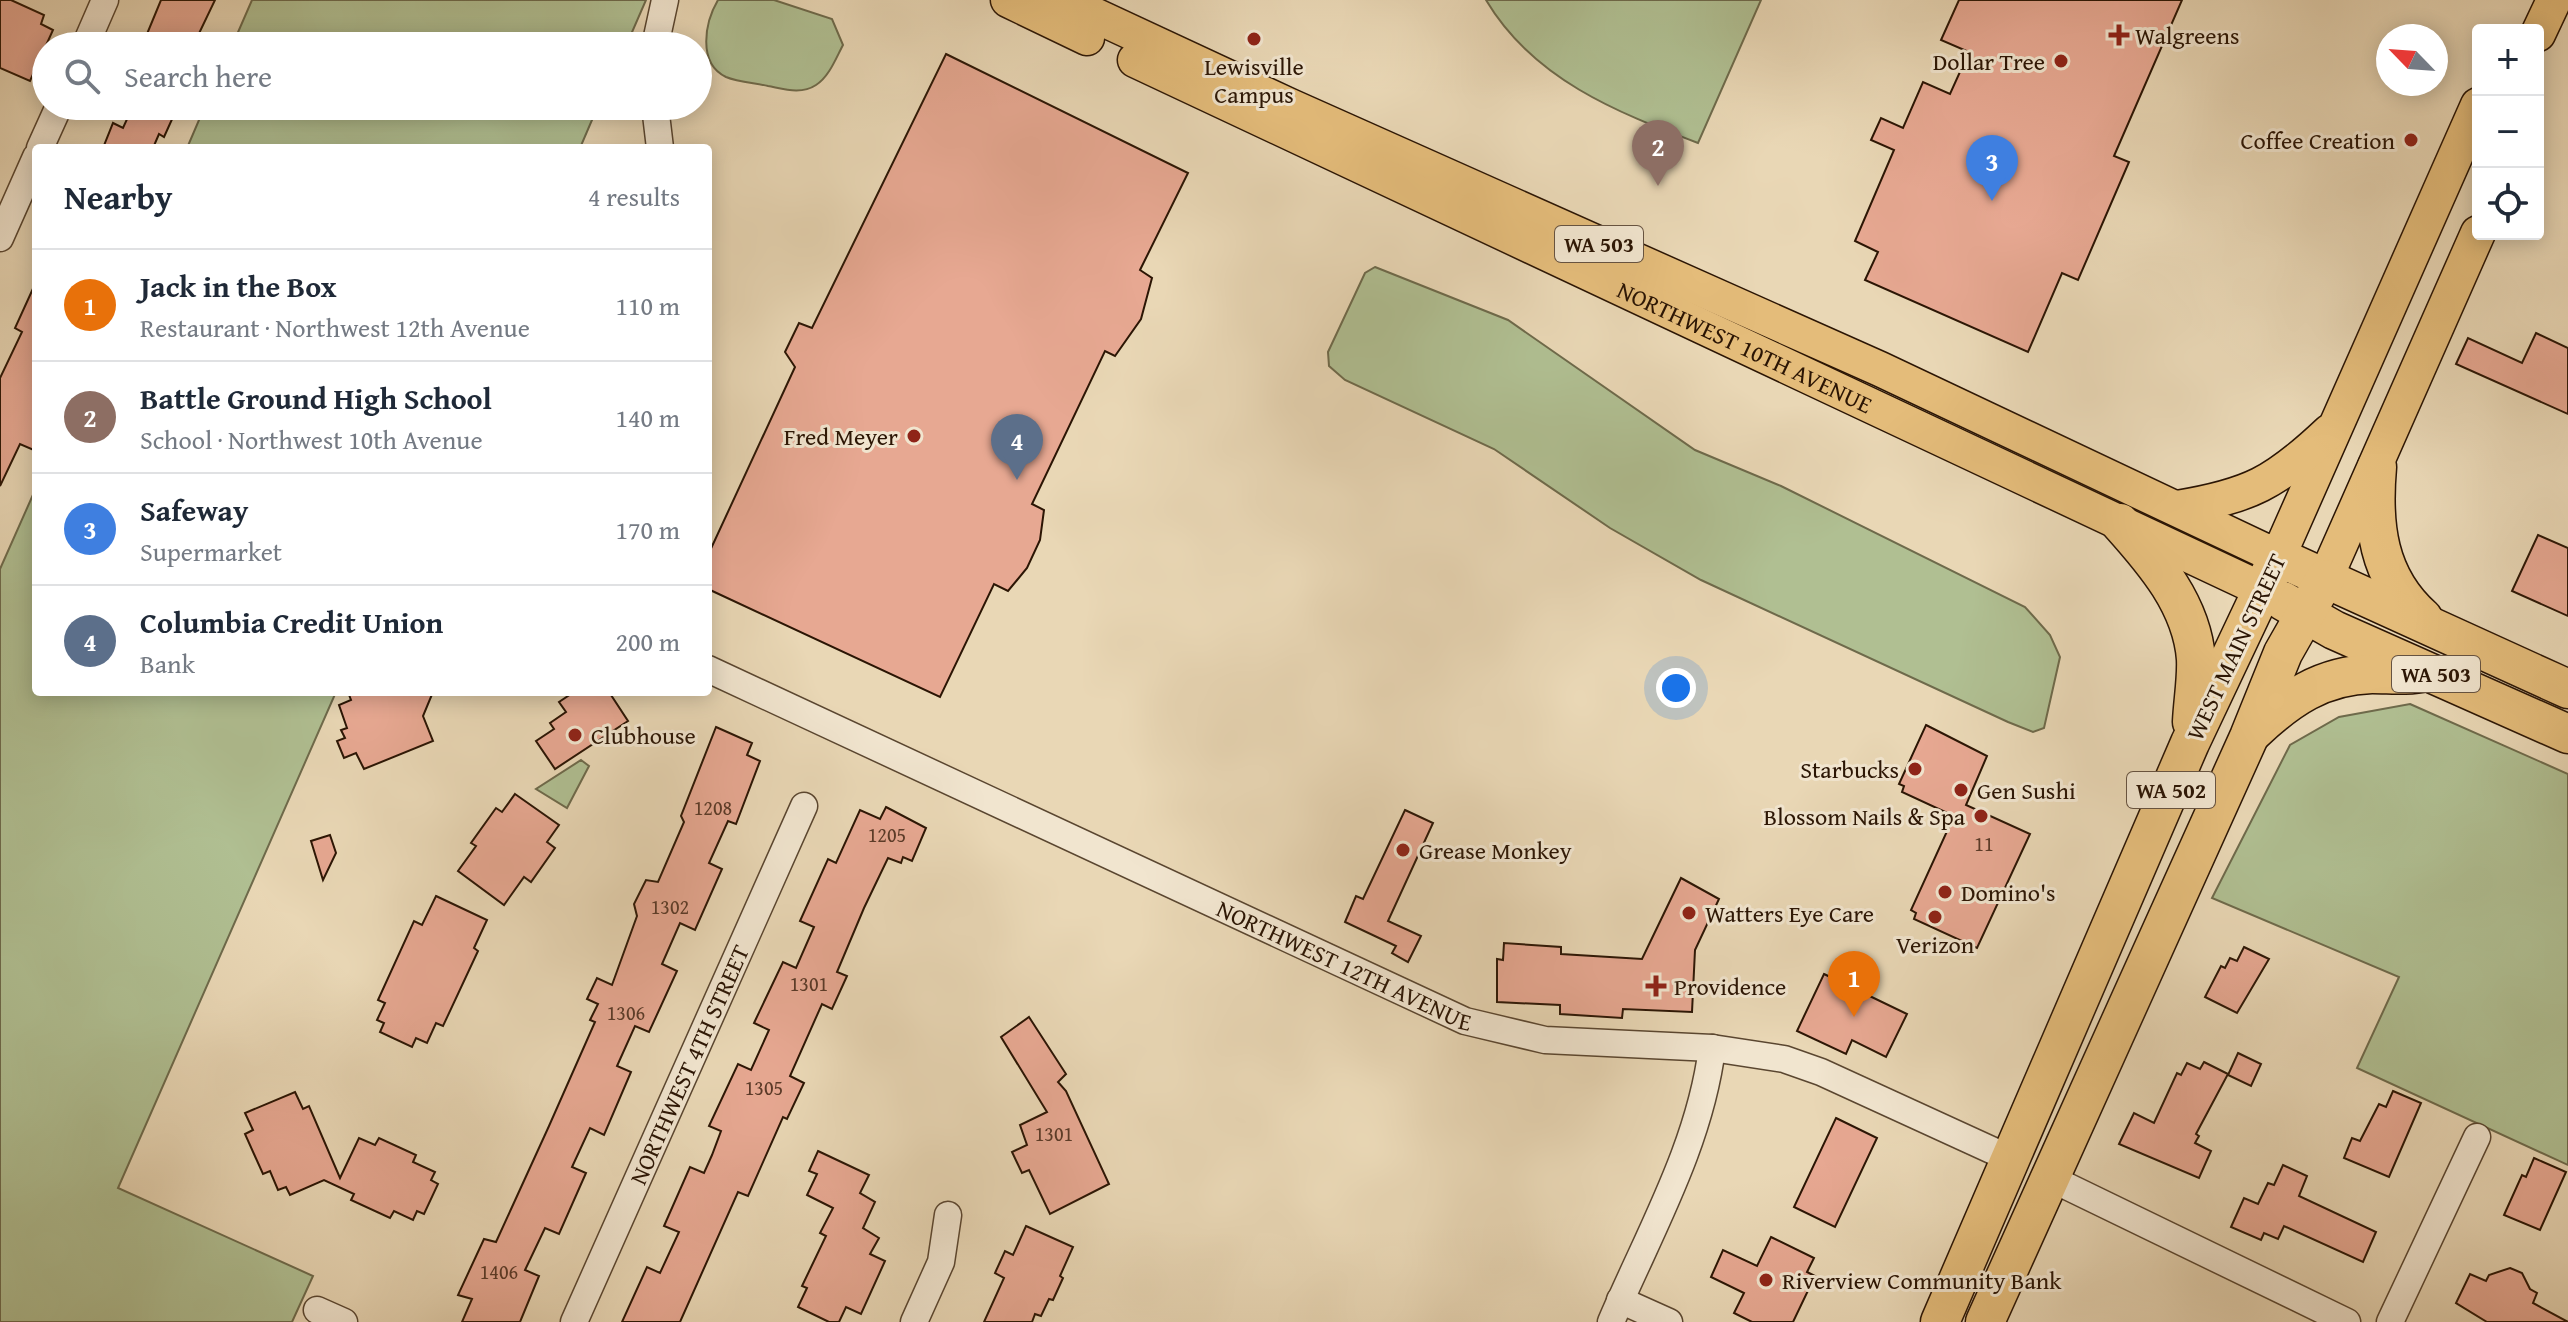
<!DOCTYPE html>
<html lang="en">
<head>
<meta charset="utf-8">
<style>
  body { margin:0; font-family:"Gentium Book Plus",serif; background:#f2f2f3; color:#1f2937 }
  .controls { position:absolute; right:24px; top:24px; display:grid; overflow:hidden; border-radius:8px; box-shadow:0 4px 20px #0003 }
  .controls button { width:72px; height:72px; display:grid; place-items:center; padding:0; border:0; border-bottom:2px solid #e0e1e3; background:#fff; color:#1f2937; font:40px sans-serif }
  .compass { position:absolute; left:2376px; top:24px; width:72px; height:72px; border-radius:50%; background:#fff; box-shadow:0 4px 20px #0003; rotate:295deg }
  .you { position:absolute; left:1676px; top:688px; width:28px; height:28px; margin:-20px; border:6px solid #fff; border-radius:50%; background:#1a73e8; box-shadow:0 0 0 12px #1a73e833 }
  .badge { display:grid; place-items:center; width:52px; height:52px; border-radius:50%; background:#8f2418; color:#fff; font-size:26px; font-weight:700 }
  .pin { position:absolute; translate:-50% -66px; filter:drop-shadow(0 2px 4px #0008) }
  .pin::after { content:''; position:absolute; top:42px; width:28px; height:24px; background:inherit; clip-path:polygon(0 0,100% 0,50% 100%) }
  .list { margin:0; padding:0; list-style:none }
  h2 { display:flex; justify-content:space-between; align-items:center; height:104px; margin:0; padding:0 32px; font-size:34px }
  h2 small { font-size:26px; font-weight:400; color:#747a83 }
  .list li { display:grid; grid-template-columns:52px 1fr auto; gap:24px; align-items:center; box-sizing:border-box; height:112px; padding:0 32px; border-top:2px solid #e0e1e3 }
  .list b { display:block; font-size:30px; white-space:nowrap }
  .list p { margin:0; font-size:26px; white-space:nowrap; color:#747a83 }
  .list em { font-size:26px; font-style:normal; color:#747a83 }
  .icon { flex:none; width:44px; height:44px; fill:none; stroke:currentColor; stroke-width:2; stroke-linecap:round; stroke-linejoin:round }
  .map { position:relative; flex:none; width:2568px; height:1322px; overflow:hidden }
  .search { position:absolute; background:#fff; box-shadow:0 4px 20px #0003; left:32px; top:32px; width:680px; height:88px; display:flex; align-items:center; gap:20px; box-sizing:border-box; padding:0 28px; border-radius:44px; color:#747a83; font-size:30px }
  .panel { position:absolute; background:#fff; box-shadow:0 4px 20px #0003; left:32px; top:144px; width:680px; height:552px; border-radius:8px }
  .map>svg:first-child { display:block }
</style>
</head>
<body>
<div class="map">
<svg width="2568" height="1322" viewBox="0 0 2568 1322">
  <rect width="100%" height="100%" fill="#e9d7b5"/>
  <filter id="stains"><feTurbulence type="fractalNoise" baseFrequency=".0025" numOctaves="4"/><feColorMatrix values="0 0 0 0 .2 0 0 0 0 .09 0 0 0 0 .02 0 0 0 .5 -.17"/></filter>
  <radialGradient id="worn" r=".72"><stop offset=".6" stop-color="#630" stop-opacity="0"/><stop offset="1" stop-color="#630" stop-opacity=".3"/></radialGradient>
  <g fill="#b0bf92" stroke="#6e6a4b" stroke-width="2">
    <polygon points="252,0 646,0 626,46 232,46"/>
    <path d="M 718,0 L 774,0 L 832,19 L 843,45 C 836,58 829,77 816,85 C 801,95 784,89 768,86 C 755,83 738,82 726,77 C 697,63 705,22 718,0 Z"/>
    <path d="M 1486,0 L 1761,0 L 1698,143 C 1616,112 1533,79 1486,0 Z"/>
    <polygon points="205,106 598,106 580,148 187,148"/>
    <polygon points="1375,267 1508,320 1695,450 1781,486 2025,607 2050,635 2060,657 2044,728 2033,732 2008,722 1701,580 1610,528 1494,449 1345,380 1329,366 1328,352 1365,273"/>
    <polygon points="36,488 36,692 336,692 118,1188 313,1276 292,1322 0,1322 0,569"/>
    <polygon points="2410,704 2568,774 2568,1165 2357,1068 2399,977 2212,898 2290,745 2339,717"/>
    <polygon points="581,760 589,766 567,808 536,789"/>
  </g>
  <g fill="#e7a892" stroke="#2b1504" stroke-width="2">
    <polygon points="0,0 11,0 44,15 41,24 53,30 30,81 0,68"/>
    <polygon points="161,0 215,0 193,46 142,46"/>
    <polygon points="1959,0 2182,0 2114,156 2129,162 2078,280 2062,273 2028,352 1865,280 1878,252 1855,241 1894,150 1871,140 1881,118 1903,128 1923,82 1950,94 1969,52 1941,40"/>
    <polygon points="946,54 1188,173 1140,270 1152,278 1141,319 1115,356 1105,351 1032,504 1044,510 1040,540 1027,568 1008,591 994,584 940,697 708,589 708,555 795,367 785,352 799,323 812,328"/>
    <polygon points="133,106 178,106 164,137 159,134 153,148 103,148 113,123 123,128"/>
    <polygon points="36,282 36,451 20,444 0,486 0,378 22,332 15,328"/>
    <polygon points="2536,333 2568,348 2568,414 2456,364 2468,338 2522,363"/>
    <polygon points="2538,535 2568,548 2568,616 2512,591"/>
    <polygon points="348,692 433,692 423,716 433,741 364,769 356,753 344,758 337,741 345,738 341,730 347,728 339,705 351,700"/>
    <polygon points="574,692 609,692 628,721 555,769 536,741 554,729 550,723 566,712 559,702"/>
    <polygon points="1926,725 1987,756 1966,805 2030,834 1977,948 1914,919 1916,913 1911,910 1954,816 1902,792 1904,786 1899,784"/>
    <polygon points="716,727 752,743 747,755 760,761 736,824 728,821 709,863 722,869 695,930 680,923 662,964 677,971 649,1032 635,1026 617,1066 631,1072 604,1135 590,1128 572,1167 586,1173 559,1234 545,1228 525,1270 539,1276 520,1322 462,1322 472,1299 458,1295 484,1239 496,1242 549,1126 595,1022 590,1020 598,1004 587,999 597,978 612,985 637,916 634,904 646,880 658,882 684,822 681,816"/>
    <polygon points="515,794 559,825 547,842 555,848 531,882 524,877 504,905 458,871 476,846 471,843 496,808 502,812"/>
    <polygon points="886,807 926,828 912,861 903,857 901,863 888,858 864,908 837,972 847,976 832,1009 822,1004 790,1076 804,1083 787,1119 783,1117 748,1196 738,1192 680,1322 622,1322 647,1267 660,1273 679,1232 664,1226 690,1167 704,1173 712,1155 721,1131 709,1126 738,1064 751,1070 769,1030 754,1023 783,962 796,968 814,927 800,921 828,859 836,863 860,810 880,819"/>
    <polygon points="1405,810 1433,823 1388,921 1421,936 1408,962 1392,953 1396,946 1345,922 1356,896 1363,899"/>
    <polygon points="330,835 336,853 323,880 311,841"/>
    <polygon points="1681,878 1719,899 1695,950 1692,1012 1623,1009 1622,1018 1560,1014 1560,1005 1497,1002 1497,959 1503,960 1504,943 1561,947 1561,954 1642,959"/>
    <polygon points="436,896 487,920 474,948 478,951 443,1026 436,1023 427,1043 416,1038 412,1047 380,1032 384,1023 377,1020 385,1003 378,1000 414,921 422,925"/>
    <polygon points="2244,947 2269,959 2237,1013 2205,997 2221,966 2225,968 2230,958 2237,961"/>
    <polygon points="1824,974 1907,1014 1886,1057 1852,1040 1846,1054 1797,1031"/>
    <polygon points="1029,1017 1066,1074 1058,1082 1066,1091 1109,1184 1050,1214 1029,1170 1022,1173 1012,1152 1027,1145 1020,1125 1047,1112 1001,1037"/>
    <polygon points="2238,1053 2261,1064 2251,1086 2228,1075"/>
    <polygon points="2204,1062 2228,1074 2196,1134 2199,1136 2195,1143 2211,1151 2199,1178 2119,1144 2134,1113 2154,1123 2177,1073 2181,1075 2187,1063 2200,1069"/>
    <polygon points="2393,1091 2421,1103 2389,1177 2344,1158 2352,1138 2360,1141 2379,1104 2386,1107"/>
    <polygon points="295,1092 303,1109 309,1106 340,1178 359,1138 375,1145 379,1138 416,1155 413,1162 435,1172 431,1180 438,1184 424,1214 417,1211 413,1220 394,1211 390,1218 351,1200 354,1194 324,1180 290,1195 286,1187 278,1190 270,1171 263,1174 245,1134 253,1130 245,1113"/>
    <polygon points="1836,1118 1877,1138 1835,1227 1794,1207"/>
    <polygon points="818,1151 869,1175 860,1193 875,1202 863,1228 879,1238 870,1254 885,1261 861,1314 846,1307 839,1322 829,1322 798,1307 807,1288 802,1286 826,1236 820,1233 833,1208 807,1195 817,1174 809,1171"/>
    <polygon points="2534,1158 2566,1172 2540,1230 2504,1215 2522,1175 2526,1177"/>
    <polygon points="2283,1165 2307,1176 2299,1196 2376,1232 2363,1262 2284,1226 2278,1239 2264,1233 2261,1240 2231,1227 2244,1198 2258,1204 2268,1183 2274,1185"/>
    <polygon points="1026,1226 1073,1247 1060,1276 1063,1278 1053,1300 1049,1299 1041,1316 1035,1314 1032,1322 984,1322 1004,1278 995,1273 1005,1251 1013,1255"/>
    <polygon points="1771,1237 1814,1258 1807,1272 1815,1276 1793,1322 1752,1322 1734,1313 1744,1293 1711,1277 1723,1250 1757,1266"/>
    <polygon points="2510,1268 2522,1273 2530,1289 2537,1293 2533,1303 2568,1322 2487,1322 2456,1303 2470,1274 2486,1281 2489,1275"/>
  </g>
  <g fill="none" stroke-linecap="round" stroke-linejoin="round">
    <defs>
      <g id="minor">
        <polyline points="85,46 105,0"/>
        <polyline points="655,46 665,0"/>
        <polyline points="655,106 660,148"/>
        <polyline points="40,148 59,106"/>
        <polyline points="0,238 36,157"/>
        <path id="s1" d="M 708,669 L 1465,1021 L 1545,1040 L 1712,1048 L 1784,1059 L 1821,1072 L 2011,1159"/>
        <polyline points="2050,1178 2347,1322"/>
        <polyline points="1620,1300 1669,1322"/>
        <polyline points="317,1310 344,1322"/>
        <path id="s2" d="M 574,1322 L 804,806"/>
        <polyline points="914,1322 941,1262 948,1215"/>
        <path d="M 1611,1322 C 1649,1233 1700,1145 1712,1048"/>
        <polyline points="2390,1322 2477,1137"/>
      </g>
      <g id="major">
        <polyline points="1008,0 1087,38"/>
        <polyline points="1062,0 1290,106 1880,369 2278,557 2478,105"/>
        <polyline points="2538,34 2554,0"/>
        <path id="s3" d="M 1135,60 L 2263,590"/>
        <path d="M 2177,508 C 2250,496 2275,483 2329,432"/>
        <polyline points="2325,579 2478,233"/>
      </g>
      <g id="highway">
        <path d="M 2377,467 C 2372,524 2377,577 2423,618"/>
        <path d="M 2120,523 C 2155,562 2192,605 2196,659 C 2197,679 2193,701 2192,722"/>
        <polyline points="2283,601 2334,630 2568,734"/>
        <path d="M 2253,732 C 2288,699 2322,675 2372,674 C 2390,674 2404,676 2421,673"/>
        <polyline points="1940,1322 2190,743 2278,557 2568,689"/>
        <polyline points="1985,1322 2249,737 2283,653 2325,579"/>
      </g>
    </defs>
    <use href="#minor" stroke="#5a4630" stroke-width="29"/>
    <use href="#major" stroke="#2b1504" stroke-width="37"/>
    <use href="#highway" stroke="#2b1504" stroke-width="41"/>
    <use href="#minor" stroke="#f1e5cf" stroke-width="26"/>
    <use href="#major" stroke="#e4bc7a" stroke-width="34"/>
    <use href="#highway" stroke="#e4bc7a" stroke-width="38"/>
  </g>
  <g fill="#8f2418" stroke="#f1e5cf" stroke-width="3">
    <path d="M2115 23h8v8h8v8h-8v8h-8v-8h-8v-8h8z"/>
    <circle cx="1254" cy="39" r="8"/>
    <circle cx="2061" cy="61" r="8"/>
    <circle cx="2411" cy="140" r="8"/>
    <circle cx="914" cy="436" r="8"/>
    <circle cx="575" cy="735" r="8"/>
    <circle cx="1915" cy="769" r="8"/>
    <circle cx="1961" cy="790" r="8"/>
    <circle cx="1981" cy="816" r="8"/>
    <circle cx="1403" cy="850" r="8"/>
    <circle cx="1945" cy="892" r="8"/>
    <circle cx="1689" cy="913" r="8"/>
    <circle cx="1935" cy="917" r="8"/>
    <path d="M1652 974h8v8h8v8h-8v8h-8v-8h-8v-8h8z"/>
    <circle cx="1766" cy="1280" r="8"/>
  </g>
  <g text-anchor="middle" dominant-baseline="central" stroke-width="6" stroke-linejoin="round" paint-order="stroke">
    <g font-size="20" fill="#5a3a28">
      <text x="713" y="807">1208</text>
      <text x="887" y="834">1205</text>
      <text x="1984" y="843">11</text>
      <text x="670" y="906">1302</text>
      <text x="809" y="983">1301</text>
      <text x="626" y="1012">1306</text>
      <text x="764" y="1087">1305</text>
      <text x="1054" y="1133">1301</text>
      <text x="499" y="1271">1406</text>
    </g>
    <g fill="#f1e5cf" stroke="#665341" stroke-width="2">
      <rect x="1555" y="226" width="88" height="36" rx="6"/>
      <rect x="2392" y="656" width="88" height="36" rx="6"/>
      <rect x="2127" y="772" width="88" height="36" rx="6"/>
    </g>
    <g font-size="22" font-weight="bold" fill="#2b1504">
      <text x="1599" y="244">WA 503</text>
      <text x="2436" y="674">WA 503</text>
      <text x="2171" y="790">WA 502</text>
    </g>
    <g font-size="24" fill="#2b1504" stroke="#f1e5cf" text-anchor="start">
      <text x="2135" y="35">Walgreens</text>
      <text x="2045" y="61" text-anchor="end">Dollar Tree</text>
      <text x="1254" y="66" text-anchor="middle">Lewisville<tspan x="1254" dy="28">Campus</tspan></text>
      <text x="2395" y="140" text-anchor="end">Coffee Creation</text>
      <text x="898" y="436" text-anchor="end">Fred Meyer</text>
      <text x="591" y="735">Clubhouse</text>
      <text x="1899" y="769" text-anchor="end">Starbucks</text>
      <text x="1977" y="790">Gen Sushi</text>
      <text x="1965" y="816" text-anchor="end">Blossom Nails &amp; Spa</text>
      <text x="1419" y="850">Grease Monkey</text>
      <text x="1961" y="892">Domino's</text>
      <text x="1705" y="913">Watters Eye Care</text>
      <text x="1935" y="944" text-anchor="middle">Verizon</text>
      <text x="1674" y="986">Providence</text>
      <text x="1782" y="1280">Riverview Community Bank</text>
    </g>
    <g font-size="24" fill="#2b1504" stroke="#f1e5cf">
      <text stroke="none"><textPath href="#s3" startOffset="674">NORTHWEST 10TH AVENUE</textPath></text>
      <text transform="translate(2236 647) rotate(-65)">WEST MAIN STREET</text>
      <text stroke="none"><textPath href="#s1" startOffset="702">NORTHWEST 12TH AVENUE</textPath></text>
      <text stroke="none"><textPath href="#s2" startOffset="282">NORTHWEST 4TH STREET</textPath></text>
    </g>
  </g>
  <rect width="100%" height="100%" filter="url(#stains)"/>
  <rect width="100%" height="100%" fill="url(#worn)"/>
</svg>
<div class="controls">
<button>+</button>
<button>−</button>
<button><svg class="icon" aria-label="locate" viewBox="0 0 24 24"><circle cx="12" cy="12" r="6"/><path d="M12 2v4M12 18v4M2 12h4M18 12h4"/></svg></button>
</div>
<svg class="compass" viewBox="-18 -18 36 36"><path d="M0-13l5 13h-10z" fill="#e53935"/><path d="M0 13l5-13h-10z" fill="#747a83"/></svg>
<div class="you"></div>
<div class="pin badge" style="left:1854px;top:1017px;background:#e8710a">1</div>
<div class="pin badge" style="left:1658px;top:186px;background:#8d6e63">2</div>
<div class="pin badge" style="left:1992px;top:201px;background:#3f7fe0">3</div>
<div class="pin badge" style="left:1017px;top:480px;background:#5c6f8a">4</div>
<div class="search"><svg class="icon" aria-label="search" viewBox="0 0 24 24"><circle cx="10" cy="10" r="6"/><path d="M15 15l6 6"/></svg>Search here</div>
<section class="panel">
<h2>Nearby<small>4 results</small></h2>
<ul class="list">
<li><span class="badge" style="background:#e8710a">1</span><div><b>Jack in the Box</b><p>Restaurant · Northwest 12th Avenue</p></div><em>110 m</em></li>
<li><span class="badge" style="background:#8d6e63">2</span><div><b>Battle Ground High School</b><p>School · Northwest 10th Avenue</p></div><em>140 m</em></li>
<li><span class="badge" style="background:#3f7fe0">3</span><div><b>Safeway</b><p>Supermarket</p></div><em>170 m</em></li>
<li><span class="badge" style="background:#5c6f8a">4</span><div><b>Columbia Credit Union</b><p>Bank</p></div><em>200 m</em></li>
</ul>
</section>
</div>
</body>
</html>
